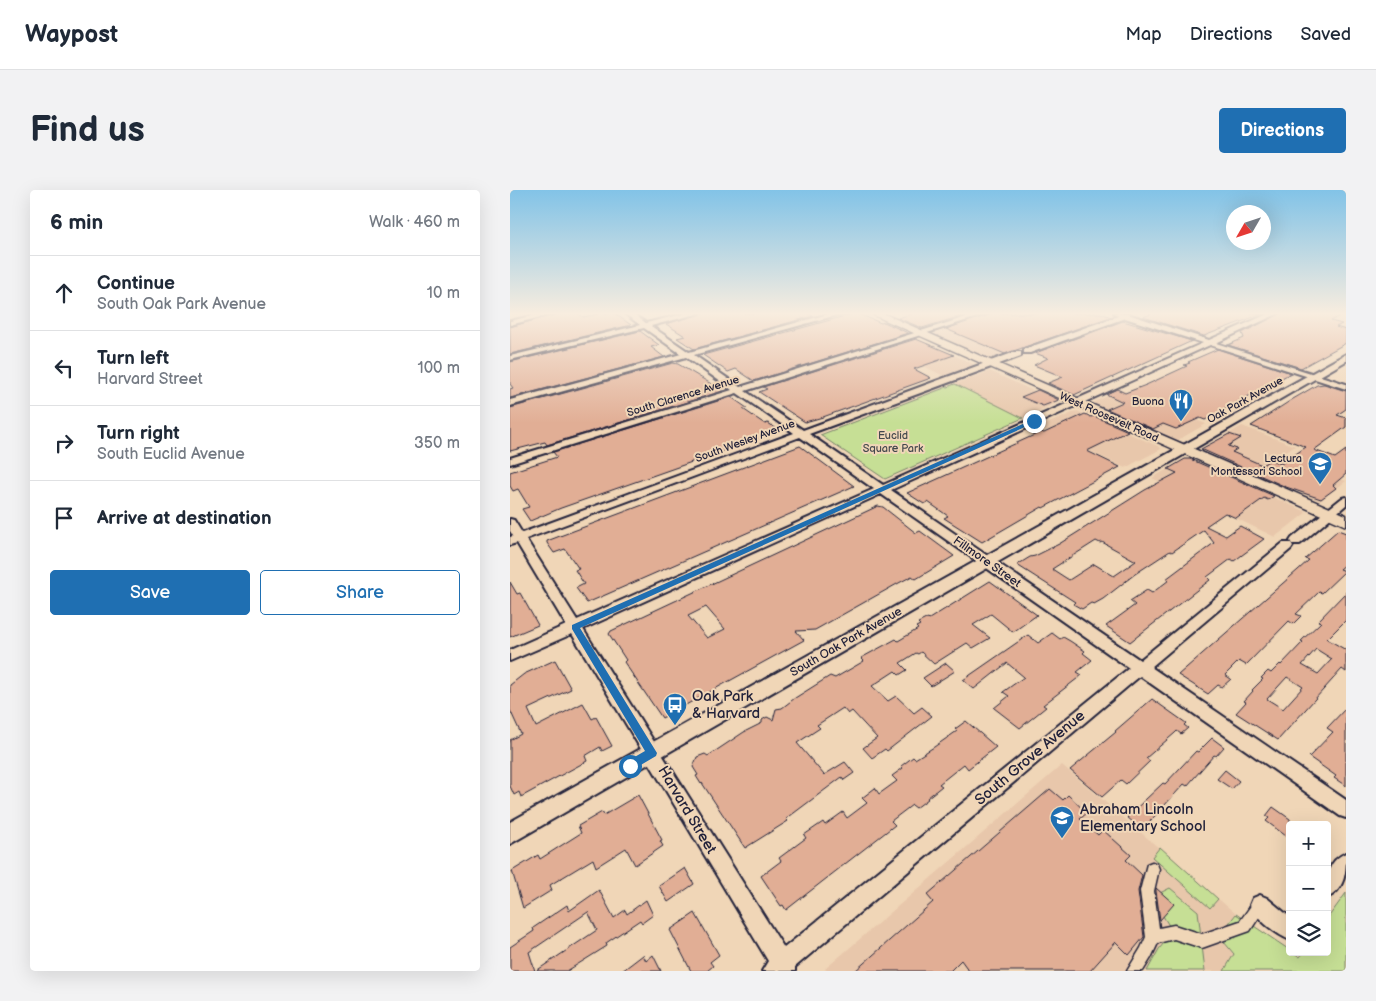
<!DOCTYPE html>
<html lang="en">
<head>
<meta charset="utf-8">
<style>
  body { margin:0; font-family:"Balsamiq Sans",sans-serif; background:#f2f2f3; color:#1f2937 }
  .controls { position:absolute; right:15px; bottom:15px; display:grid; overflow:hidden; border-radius:5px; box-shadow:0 5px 20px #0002 }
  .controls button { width:45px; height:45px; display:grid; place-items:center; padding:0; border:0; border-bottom:1px solid #e0e1e3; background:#fff; color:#1f2937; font:25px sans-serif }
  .compass { position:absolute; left:716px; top:15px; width:45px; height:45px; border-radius:50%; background:#fff; box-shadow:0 5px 20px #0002; rotate:231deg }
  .stop { position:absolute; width:15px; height:15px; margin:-11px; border:4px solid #1f6fb2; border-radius:50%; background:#fff }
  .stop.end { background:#1f6fb2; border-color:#fff; box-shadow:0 1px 5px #0008 }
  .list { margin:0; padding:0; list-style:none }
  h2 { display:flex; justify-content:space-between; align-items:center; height:65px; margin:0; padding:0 20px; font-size:21px }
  h2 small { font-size:16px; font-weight:400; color:#747a83 }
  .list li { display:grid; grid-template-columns:32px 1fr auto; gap:15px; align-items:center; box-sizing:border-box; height:75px; padding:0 20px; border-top:1px solid #e0e1e3 }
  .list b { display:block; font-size:19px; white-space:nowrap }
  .list p { margin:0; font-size:16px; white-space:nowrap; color:#747a83 }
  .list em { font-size:16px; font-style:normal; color:#747a83 }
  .actions { display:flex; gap:10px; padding:15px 20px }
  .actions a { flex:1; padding:11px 0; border:1px solid #1f6fb2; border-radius:5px; text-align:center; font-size:18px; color:#1f6fb2 }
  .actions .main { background:#1f6fb2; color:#fff }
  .icon { flex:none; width:28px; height:28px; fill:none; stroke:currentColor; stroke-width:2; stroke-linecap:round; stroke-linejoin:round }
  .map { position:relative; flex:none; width:836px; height:781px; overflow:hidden; border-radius:5px }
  header { display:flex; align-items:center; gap:30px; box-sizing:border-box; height:70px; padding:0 25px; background:#fff; border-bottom:1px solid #e0e1e3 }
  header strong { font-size:24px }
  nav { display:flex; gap:28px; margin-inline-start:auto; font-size:18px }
  .intro { display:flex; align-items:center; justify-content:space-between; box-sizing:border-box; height:120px; padding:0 30px }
  h1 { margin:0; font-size:35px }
  .button { padding:12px 22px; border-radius:5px; background:#1f6fb2; color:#fff; font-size:18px; font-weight:700 }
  main { display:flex; gap:30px; padding:0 30px }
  aside { flex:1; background:#fff; border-radius:5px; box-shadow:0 5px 20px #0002 }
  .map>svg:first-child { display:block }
</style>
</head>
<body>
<header>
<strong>Waypost</strong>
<nav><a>Map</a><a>Directions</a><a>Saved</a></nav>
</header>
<div class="intro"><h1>Find us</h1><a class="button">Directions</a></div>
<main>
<aside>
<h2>6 min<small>Walk · 460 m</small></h2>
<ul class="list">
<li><svg class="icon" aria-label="ahead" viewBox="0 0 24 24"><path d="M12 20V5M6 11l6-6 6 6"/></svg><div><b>Continue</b><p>South Oak Park Avenue</p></div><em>10 m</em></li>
<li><svg class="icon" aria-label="left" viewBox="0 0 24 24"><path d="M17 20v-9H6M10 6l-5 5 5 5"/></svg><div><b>Turn left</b><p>Harvard Street</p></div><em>100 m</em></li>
<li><svg class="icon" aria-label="right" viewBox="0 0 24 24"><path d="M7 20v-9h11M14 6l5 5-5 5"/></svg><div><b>Turn right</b><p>South Euclid Avenue</p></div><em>350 m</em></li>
<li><svg class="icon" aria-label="arrive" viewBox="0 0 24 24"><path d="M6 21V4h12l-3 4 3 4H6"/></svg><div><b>Arrive at destination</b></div></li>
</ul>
<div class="actions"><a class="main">Save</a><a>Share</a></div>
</aside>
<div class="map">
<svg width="836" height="781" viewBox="0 0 836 781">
  <rect width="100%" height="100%" fill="#f0d6b7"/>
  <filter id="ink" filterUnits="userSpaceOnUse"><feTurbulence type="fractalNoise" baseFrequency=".02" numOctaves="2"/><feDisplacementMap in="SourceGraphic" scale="10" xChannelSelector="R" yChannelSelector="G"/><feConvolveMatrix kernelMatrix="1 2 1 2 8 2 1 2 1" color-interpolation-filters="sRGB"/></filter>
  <g filter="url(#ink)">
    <g fill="#e8c7ab">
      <polygon points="449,136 508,159 481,169 423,144"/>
      <polygon points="409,149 465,175 434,186 378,159"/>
      <polygon points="480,181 545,211 545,214 513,228 445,194"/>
      <polygon points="611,200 696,234 668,250 582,213"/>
      <polygon points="567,221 650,257 651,259 615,278 530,237"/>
      <polygon points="732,236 785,256 772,265 836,291 810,311 691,260"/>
      <polygon points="676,269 797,322 765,347 642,288"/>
      <polygon points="552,575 726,724 709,746 724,764 714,781 317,781 315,779"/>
    </g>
    <g fill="#c6df95" stroke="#748068">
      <polygon points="445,194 513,228 375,289 310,245"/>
      <polygon points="650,657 708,709 700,718 642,667"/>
      <polygon points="660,698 688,721 695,781 637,781 649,759 663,742 648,718 646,705"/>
      <polygon points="836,703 836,781 714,781 724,764 709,746 726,724 790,767 794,762 817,762 817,729"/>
    </g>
    <g fill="#e1ae95" stroke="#22223b" fill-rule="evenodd">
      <polygon points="48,123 68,123 73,127 92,123 104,123 121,135 0,164 0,137"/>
      <polygon points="192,123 297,123 303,126 184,159 167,148 175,146 156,134"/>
      <polygon points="346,123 371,133 374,132 398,143 244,191 226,179 218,182 193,165"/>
      <polygon points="404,123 461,123 412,138 388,128"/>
      <polygon points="482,123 591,123 601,127 495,164 436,139"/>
      <polygon points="643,123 754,123 694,146 633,127"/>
      <polygon points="771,123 835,123 821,131 832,134 826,137 836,140 836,153 791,178 718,155 734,148 732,143"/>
      <polygon points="613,131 682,151 564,205 538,193 553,187 524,175 538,168 525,163"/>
      <polygon points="130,141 149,155 141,157 154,167 0,208 0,199 3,198 0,194 0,172"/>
      <polygon points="406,149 444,165 404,179 421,188 313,227 295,232 249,202 257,199 253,197"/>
      <polygon points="708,159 781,183 695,230 690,228 666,239 653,234 643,239 597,219 613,212 596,204 607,199 615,203 636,195 677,176 674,175 680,173 678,172"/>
      <polygon points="163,173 168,174 213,201 37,255 35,252 0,261 0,218"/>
      <polygon points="814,194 836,201 836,219 827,225 836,228 836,237 804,260 825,268 836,260 836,284 823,295 826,298 811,309 776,297 691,259 719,244 731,248 718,256 727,259 722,262 752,275 760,270 771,274 796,257 741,236 783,209 807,195"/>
      <polygon points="528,200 549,210 533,216 511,207"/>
      <polygon points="221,207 237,218 233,219 249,230 255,234 258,233 270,241 51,318 20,331 12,319 19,317 8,299 3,301 0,296 0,282 47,267 43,262"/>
      <polygon points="575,224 581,227 584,226 618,241 577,261 610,277 533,318 532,317 472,352 434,328 438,326 418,312 414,314 397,303 531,242 534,243"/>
      <polygon points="290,256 344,296 77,413 66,398 74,394 65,380 69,379 55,359 44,363 37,353 37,351 50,346"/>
      <path d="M 675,269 L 680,269 L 764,306 L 758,310 L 754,308 L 726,328 L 715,323 L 696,336 L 716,346 L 730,336 L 754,349 L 724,371 L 721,369 L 697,387 L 700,390 L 620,452 L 596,436 L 625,415 L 620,411 L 637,400 L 642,403 L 659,390 L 656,389 L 704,353 L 694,340 L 662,362 L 660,361 L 625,384 L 593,409 L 584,414 L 581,413 L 572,419 L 563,414 L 565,412 L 507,375 L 520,367 L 525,366 L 549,354 L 635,300 L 667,283 L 658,279 ZM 586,351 L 590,353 L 592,352 L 626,371 L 604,386 L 584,374 L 559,390 L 542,379 Z"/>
      <path d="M 368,316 L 373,317 L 406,343 L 410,341 L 444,366 L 406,389 L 402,386 L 387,394 L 305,440 L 286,441 L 294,450 L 152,528 L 114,472 L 116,470 L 99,444 L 101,441 ZM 196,417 L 215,439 L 197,448 L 178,426 Z"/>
      <polygon points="828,340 836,343 836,374 830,379 835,381 812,403 809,402 786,424 791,426 783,434 779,431 736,475 729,471 715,485 721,489 712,497 708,495 698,504 668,485 788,380 799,370 795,369"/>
      <polygon points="480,391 527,425 503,442 481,424 463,435 480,448 463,458 457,453 424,474 411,462 408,464 406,463 390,473 397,480 389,485 385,481 362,496 378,511 386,506 404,523 412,517 422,526 377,561 375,559 362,568 353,558 367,548 342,521 338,524 333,518 307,535 310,538 287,553 314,585 335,572 344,583 334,590 332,587 276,629 278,631 235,658 192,593 191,594 186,586 188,585 183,577 187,567 195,564 198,566 234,542 252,533 252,530 257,527 263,530 266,519 272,518 285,508 320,486 325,488 354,471 351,468 386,449 388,451 408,439 406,437 410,435 408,433 418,428 419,429"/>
      <polygon points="0,392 7,404 10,403 28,435 0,447"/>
      <path d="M 836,402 L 836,430 L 817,449 L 836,460 L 836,482 L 832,479 L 768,550 L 726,523 L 736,512 L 734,511 L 743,501 L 742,500 L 753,489 L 751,488 L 758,481 L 761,483 L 770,474 L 771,475 L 793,452 L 791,451 L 811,432 L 808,431 ZM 806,459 L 822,469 L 808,484 L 792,475 ZM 777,487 L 793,497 L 773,519 L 757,509 Z"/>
      <polygon points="542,443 550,449 553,447 560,451 575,461 573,463 582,470 567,482 572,485 533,515 536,517 510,538 484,518 499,506 493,502 514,487 497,473 464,499 453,490 518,445 528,453"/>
      <polygon points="45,470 61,499 18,519 26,537 73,513 82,529 86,527 102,556 92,561 90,557 75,566 77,571 11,607 9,602 4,605 0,596 0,550 11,544 0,520 0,495 14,484"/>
      <polygon points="436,473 445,481 421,496 413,488"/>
      <polygon points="642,509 676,533 674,535 678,538 671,544 667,541 665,543 636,568 640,571 616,594 611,590 592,607 560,580 606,542 605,541"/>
      <polygon points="836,518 836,596 824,588 826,586 799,567 823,542 817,538"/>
      <polygon points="456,531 486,557 458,579 454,574 429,594 432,596 417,608 418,609 406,618 402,615 381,631 385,635 276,720 273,715 271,716 251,686 271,671 269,668 296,648 294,645 313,632 315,635 333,622 337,628 357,613 352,608 365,598 369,604 387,591 382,586 393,578 391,576 403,567 405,569 424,557 447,541 445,539"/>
      <polygon points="702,548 714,557 706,566 704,565 677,596 674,594 632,640 617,627 653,593 655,594 686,561 688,562"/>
      <polygon points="715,580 729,591 722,599 707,589"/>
      <polygon points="540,599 553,610 558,605 577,623 570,629 588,645 593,640 621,665 616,670 632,685 628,701 634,747 619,765 606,752 580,781 459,781 451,770 440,781 345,781 423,712 417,705"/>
      <polygon points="128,605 152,650 150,651 153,656 125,675 116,658 86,677 83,669 40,695 42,700 13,718 2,681 28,665 30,669 71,643 68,636 92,622 94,625"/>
      <polygon points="763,617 780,629 780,649 756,631 759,628 756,626"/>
      <polygon points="175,678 184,694 158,712 149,696"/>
      <polygon points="646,698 664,714 650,730 646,701"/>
      <polygon points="89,700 104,728 115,720 117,724 136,710 143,725 132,733 130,730 96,753 97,756 57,781 26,781 87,740 78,722 19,762 25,781 0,781 0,757 24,741 23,738 57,715 59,721"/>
      <polygon points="185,723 209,765 200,772 203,776 197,781 181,781 160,740"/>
      <polygon points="133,765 136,771 143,765 151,781 112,781"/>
    </g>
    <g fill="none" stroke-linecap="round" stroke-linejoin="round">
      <defs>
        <polygon id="pedestrian" points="642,672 647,674 649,679 644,701 649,738 664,735 692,744 730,731 745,710 750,708 755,710 757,715 740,741 692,758 664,749 648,753 641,768 633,781 617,781 631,758 636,747 630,701 637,674"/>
        <g id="minor">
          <polygon points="33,123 46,123 0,135 0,131"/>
          <path d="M 114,123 L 122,123 L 136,133 L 177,123 L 190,123 L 141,136 L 179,162 L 322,123 L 334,123 L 184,165 L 230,197 L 469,123 L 480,123 L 235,201 L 293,240 L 505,162 L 511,162 L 511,166 L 299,244 L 373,295 L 693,153 L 615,128 L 520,163 L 514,163 L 514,159 L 608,126 L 604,123 L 618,124 L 699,150 L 760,123 L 769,123 L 706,153 L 836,194 L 836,199 L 700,155 L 381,300 L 630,470 L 773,353 L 781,353 L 783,356 L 781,359 L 641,477 L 836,610 L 836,628 L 830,626 L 630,486 L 285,777 L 285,781 L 252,781 L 258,771 L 62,444 L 0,471 L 0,460 L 56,435 L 7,353 L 0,355 L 0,347 L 3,346 L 0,341 L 0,329 L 4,330 L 12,343 L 284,243 L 227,203 L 0,274 L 0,268 L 222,200 L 176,167 L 0,216 L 0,210 L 171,164 L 134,138 L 0,170 L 0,166 L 130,135 ZM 290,247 L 364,299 L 67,430 L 16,349 ZM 371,304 L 619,478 L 274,758 L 73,439 Z"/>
          <polygon points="836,307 836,315 790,354 782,354 780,351 782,348 832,308"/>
          <path d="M 836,663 C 836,681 836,699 817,708 C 817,689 816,671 836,663 Z"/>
          <path d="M 750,705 L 757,708 L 780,727 L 780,750 C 766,744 746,729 740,715 L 743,708 Z"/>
        </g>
        <polygon id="tertiary" points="836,164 836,171 0,654 0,632"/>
        <polygon id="secondary" points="359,123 372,123 836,325 836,336"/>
      </defs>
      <use href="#pedestrian" stroke="#22223b" stroke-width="3"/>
      <use href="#minor" stroke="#22223b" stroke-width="4"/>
      <use href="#tertiary" stroke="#22223b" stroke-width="4"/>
      <use href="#secondary" stroke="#22223b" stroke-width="3"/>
      <use href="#pedestrian" fill="#f0d6b7" fill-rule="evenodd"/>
      <use href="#minor" fill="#f0d6b7" fill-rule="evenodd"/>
      <use href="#tertiary" fill="#f0d6b7" fill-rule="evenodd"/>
      <use href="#secondary" fill="#f0d6b7" fill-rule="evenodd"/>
    </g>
  </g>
  <linearGradient id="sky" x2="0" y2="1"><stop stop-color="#82c3e7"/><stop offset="0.53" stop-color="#f8eddf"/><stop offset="1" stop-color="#f8eddf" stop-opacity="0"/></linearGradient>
  <rect width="836" height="233" fill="url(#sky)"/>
  <polygon fill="#1f6fb2" points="524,229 526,232 70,438 147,563 146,566 124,579 116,579 115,576 116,572 135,561 62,439 62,435"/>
  <defs>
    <symbol id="restaurant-pin" viewBox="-11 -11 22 30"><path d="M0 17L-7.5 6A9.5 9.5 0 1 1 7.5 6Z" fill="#1f6fb2" stroke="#f0d6b7"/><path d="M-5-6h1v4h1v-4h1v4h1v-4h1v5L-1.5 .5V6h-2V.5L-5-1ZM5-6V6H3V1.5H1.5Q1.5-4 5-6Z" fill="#fff"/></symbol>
    <symbol id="school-pin" viewBox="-11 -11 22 30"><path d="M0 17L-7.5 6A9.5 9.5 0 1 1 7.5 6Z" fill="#1f6fb2" stroke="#f0d6b7"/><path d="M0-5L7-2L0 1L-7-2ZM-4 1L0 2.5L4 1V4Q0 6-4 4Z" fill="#fff"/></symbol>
    <symbol id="bus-pin" viewBox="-11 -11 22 30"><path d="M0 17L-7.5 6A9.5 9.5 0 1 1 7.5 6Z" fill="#1f6fb2" stroke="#f0d6b7"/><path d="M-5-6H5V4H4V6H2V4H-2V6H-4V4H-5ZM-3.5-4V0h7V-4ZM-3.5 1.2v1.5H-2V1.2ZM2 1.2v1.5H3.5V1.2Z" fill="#fff"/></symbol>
  </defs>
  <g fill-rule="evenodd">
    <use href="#restaurant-pin" x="657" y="197" width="28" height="38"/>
    <use href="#school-pin" x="796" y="260" width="28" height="38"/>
    <use href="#bus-pin" x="151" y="501" width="28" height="38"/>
    <use href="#school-pin" x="538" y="614" width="28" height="38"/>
  </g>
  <g text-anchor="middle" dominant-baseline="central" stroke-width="4" stroke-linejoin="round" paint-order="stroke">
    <g font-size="11" fill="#22223b" stroke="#f0d6b7">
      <text transform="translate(173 206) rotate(-17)">South Clarence Avenue</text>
      <text transform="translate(735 210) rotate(-29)">Oak Park Avenue</text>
      <text transform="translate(599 227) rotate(24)">West Roosevelt Road</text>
      <text transform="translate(235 251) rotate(-20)">South Wesley Avenue</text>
    </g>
    <g font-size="11" fill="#22223b" stroke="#f0d6b7" text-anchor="end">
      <text x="654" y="211">Buona</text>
      <text x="792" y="268">Lectura<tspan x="792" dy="13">Montessori School</tspan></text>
    </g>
    <g font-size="11" fill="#43484d" stroke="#f0d6b7">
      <text x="383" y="245">Euclid<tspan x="383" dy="13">Square Park</tspan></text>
    </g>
    <g font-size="12" fill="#22223b" stroke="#f0d6b7">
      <text transform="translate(477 372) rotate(35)">Fillmore Street</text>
      <text transform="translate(336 452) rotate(-30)">South Oak Park Avenue</text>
    </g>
    <g font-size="15" fill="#22223b" stroke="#f0d6b7" text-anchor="start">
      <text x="182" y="506">Oak Park<tspan x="182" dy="17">&amp; Harvard</tspan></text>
      <text x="570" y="619">Abraham Lincoln<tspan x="570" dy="17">Elementary School</tspan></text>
    </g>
    <g font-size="15" fill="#22223b" stroke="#f0d6b7">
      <text transform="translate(520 568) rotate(-40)">South Grove Avenue</text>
      <text transform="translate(177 620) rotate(59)">Harvard Street</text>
    </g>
  </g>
</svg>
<div class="controls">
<button>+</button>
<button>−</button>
<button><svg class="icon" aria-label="layers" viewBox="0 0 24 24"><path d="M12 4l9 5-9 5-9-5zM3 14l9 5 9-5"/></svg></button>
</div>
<svg class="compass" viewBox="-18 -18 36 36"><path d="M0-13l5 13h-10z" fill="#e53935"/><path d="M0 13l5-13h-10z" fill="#747a83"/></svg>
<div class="stop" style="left:120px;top:576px"></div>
<div class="stop end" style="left:524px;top:231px"></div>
</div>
</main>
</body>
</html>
